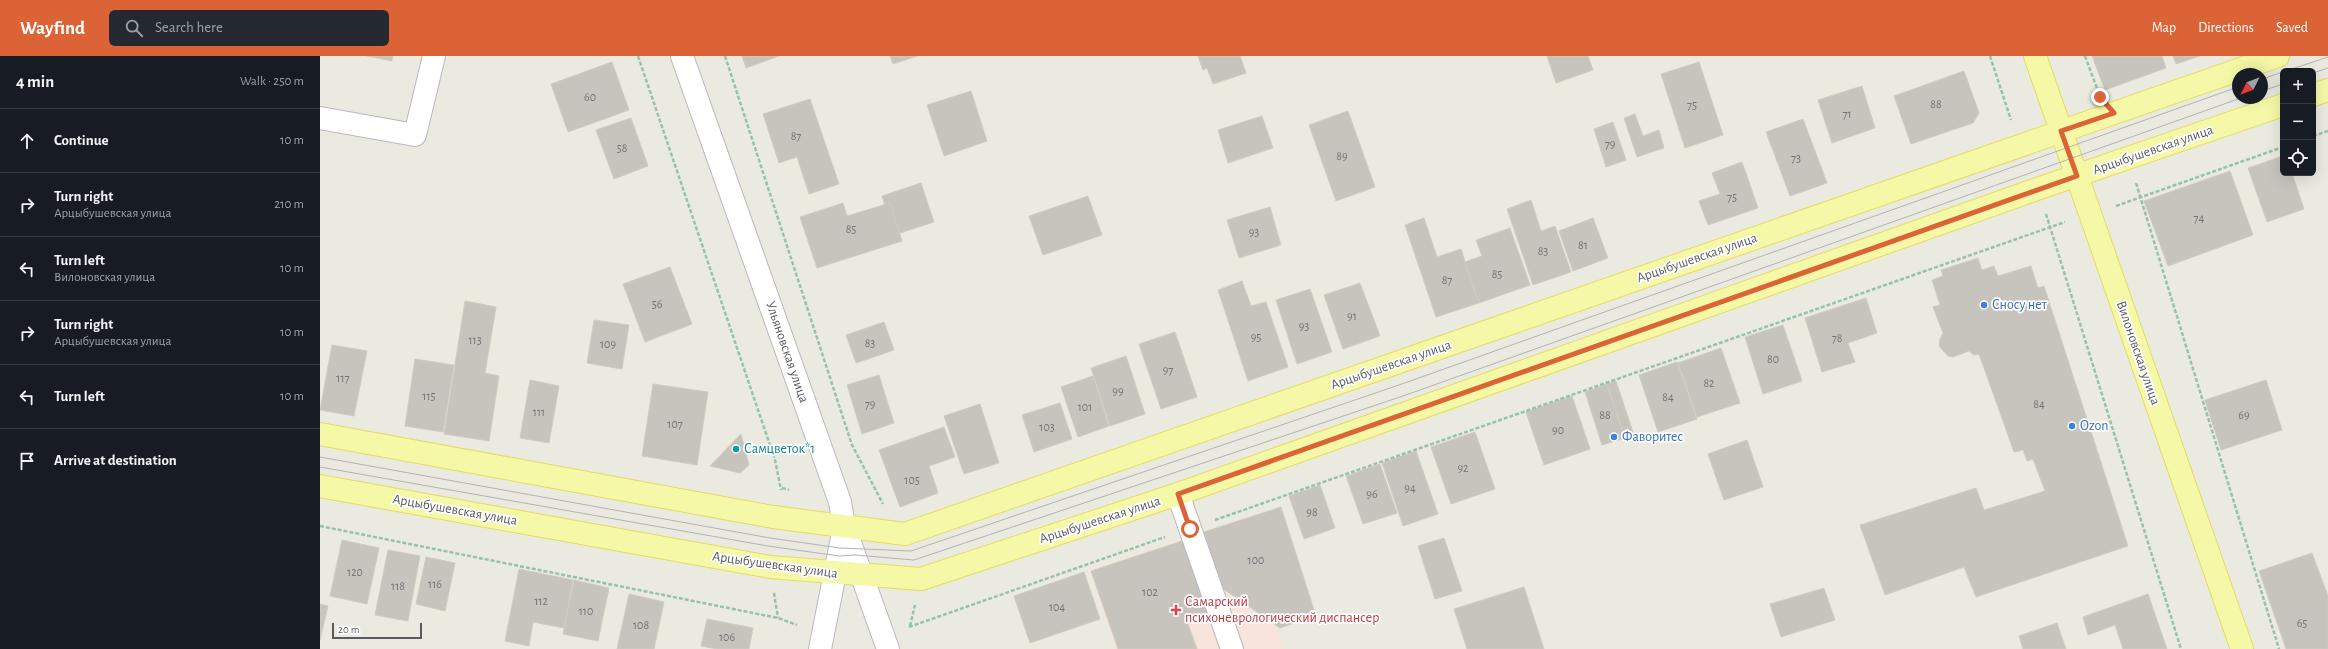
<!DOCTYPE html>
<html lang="en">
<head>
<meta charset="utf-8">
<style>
  body { margin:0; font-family:"Alegreya Sans",sans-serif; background:#242831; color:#f1f3f6 }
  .controls { position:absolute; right:12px; top:12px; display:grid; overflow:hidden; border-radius:6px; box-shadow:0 4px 16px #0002 }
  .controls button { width:36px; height:36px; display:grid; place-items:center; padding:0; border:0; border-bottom:1px solid #363941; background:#171b24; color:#f1f3f6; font:20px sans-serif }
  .compass { position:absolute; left:1912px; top:12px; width:36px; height:36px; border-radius:50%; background:#171b24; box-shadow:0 4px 16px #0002; rotate:228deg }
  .scale { position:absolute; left:12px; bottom:10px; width:90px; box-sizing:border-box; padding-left:4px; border:2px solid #595a60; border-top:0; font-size:11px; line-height:14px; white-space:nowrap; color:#595a60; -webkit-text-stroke:3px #fff; paint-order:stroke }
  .stop { position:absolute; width:12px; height:12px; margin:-9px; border:3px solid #db6335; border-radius:50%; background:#fff }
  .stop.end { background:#db6335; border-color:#fff; box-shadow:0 1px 4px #0008 }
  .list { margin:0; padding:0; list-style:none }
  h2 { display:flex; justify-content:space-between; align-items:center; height:52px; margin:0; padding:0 16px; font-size:17px }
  h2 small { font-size:13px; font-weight:400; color:#9ea1a6 }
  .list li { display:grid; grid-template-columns:26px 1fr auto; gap:12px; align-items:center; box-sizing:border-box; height:64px; padding:0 16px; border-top:1px solid #363941 }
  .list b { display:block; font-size:15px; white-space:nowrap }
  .list p { margin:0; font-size:13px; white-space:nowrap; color:#9ea1a6 }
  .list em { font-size:13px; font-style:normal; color:#9ea1a6 }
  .icon { flex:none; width:22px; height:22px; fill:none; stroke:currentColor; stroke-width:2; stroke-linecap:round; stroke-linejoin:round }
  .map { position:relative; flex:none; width:2008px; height:593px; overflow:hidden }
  header { display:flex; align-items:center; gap:24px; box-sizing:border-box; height:56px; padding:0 20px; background:#db6335; color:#fff }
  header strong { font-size:19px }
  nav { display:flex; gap:22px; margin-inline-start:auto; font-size:14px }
  .search { width:280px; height:36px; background:#242831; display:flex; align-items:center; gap:10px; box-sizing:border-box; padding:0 14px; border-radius:6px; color:#9ea1a6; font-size:15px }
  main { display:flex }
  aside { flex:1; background:#171b24 }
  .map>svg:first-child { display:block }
</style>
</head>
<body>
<header>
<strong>Wayfind</strong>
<div class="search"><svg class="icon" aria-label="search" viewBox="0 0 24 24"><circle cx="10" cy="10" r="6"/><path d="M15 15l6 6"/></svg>Search here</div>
<nav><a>Map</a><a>Directions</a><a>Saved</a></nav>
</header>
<main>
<aside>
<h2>4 min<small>Walk · 250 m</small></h2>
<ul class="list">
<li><svg class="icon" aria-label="ahead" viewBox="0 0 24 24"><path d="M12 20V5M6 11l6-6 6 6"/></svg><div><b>Continue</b></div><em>10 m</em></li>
<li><svg class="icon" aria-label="right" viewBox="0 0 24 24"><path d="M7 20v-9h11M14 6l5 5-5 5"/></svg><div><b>Turn right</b><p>Арцыбушевская улица</p></div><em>210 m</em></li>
<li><svg class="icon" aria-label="left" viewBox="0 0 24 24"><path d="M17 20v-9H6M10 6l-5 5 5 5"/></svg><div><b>Turn left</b><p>Вилоновская улица</p></div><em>10 m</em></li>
<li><svg class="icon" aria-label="right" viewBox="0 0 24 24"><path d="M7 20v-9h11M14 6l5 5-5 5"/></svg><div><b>Turn right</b><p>Арцыбушевская улица</p></div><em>10 m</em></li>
<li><svg class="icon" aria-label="left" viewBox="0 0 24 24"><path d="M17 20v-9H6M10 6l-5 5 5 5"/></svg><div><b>Turn left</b></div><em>10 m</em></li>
<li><svg class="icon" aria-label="arrive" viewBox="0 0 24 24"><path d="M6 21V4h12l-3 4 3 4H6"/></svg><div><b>Arrive at destination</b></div></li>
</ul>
</aside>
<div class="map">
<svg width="2008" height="593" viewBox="0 0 2008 593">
  <rect width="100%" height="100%" fill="#ebeae0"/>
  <polygon fill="#f8e4db" points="881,477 902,535 957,572 964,593 796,593 769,514"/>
  <g fill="#c6c4bd" stroke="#cfcdbf">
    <polygon points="47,0 73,0 72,5"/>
    <polygon points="422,0 459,0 426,12"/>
    <polygon points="570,0 597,0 573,8"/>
    <polygon points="878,0 920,0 926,17 893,28 887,12 883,14"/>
    <polygon points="1227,0 1268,0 1273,14 1236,27"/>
    <polygon points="1772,0 1842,0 1846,12 1785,34"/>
    <polygon points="1853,0 1880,0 1856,8"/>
    <polygon points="292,6 309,54 248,76 231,28"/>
    <polygon points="1379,6 1403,79 1365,92 1341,18"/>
    <polygon points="1644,15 1659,57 1653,67 1591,88 1574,40"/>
    <polygon points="1542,30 1555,72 1512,87 1498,44"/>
    <polygon points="651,35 667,85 624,100 607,49"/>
    <polygon points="490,43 519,128 489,138 477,101 459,107 443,58"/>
    <polygon points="1028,55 1055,131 1016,145 989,69"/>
    <polygon points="1315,58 1323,80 1339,74 1344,92 1317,101 1304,62"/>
    <polygon points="942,60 953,92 908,107 898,74"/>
    <polygon points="311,62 328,110 294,123 276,74"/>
    <polygon points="1483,63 1507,127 1470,140 1446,76"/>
    <polygon points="1293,66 1306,104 1286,111 1274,73"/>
    <polygon points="1963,100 1963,117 1972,117 1984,153 1947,166 1928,112"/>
    <polygon points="1422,106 1438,152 1388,169 1379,145 1400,138 1392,117"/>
    <polygon points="1910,115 1933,179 1848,210 1824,145"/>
    <polygon points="601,127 614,166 574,179 562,140"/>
    <polygon points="768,140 782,179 723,199 709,160"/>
    <polygon points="1211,144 1221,175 1235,170 1251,216 1213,229 1187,153"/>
    <polygon points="523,147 527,160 570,147 582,185 497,212 480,161"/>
    <polygon points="950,151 961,189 919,202 907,164"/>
    <polygon points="1104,162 1117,201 1141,193 1159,247 1116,261 1085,169"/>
    <polygon points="1273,162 1288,202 1253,215 1239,175"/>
    <polygon points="1190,172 1210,229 1159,247 1145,206 1162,200 1156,184"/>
    <polygon points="1658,202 1662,214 1674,210 1678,220 1711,210 1718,232 1724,230 1808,490 1656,541 1644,511 1565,539 1540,469 1656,432 1664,454 1725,435 1713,403 1707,405 1703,394 1694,396 1659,298 1654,299 1649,295 1633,301 1628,300 1619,290 1620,283 1623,277 1613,251 1620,249 1612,224 1623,220 1621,214"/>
    <polygon points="350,211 372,268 325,286 303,228"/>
    <polygon points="922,225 931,250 946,246 968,311 928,325 898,234"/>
    <polygon points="1040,227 1060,280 1023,293 1004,239"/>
    <polygon points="990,233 1012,296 977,308 956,244"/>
    <polygon points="1546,242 1557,277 1528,287 1535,306 1502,316 1485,262"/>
    <polygon points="145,245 176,251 165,317 179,320 169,385 124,378"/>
    <polygon points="274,264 309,269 302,313 267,307"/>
    <polygon points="564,266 574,294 536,307 526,279"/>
    <polygon points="1463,269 1482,325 1443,338 1425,281"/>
    <polygon points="855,276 877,341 841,353 819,288"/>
    <polygon points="12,289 47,295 34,360 0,354"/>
    <polygon points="1401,292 1420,347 1377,361 1358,307"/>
    <polygon points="806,300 825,358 790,370 771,312"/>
    <polygon points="95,303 134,309 123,376 85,370"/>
    <polygon points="1357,306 1377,363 1338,376 1319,319"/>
    <polygon points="559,319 574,367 542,378 527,329"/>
    <polygon points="773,320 789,370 758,381 741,331"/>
    <polygon points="210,324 239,330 229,387 200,382"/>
    <polygon points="1946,324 1962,374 1901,394 1885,344"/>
    <polygon points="1296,325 1314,379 1305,382 1287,328"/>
    <polygon points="333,328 388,336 377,409 322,400"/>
    <polygon points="1287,328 1305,382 1282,389 1265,336"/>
    <polygon points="1252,340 1270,393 1224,409 1206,356"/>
    <polygon points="740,347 752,383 714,396 702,359"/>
    <polygon points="660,348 679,407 644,418 624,360"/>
    <polygon points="624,371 635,401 609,410 618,437 580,451 559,394"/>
    <polygon points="1155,376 1175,433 1131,448 1111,391"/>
    <polygon points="421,378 429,409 420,417 390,410"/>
    <polygon points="1427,384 1443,431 1404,444 1388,398"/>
    <polygon points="1096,395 1118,458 1083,470 1062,407"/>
    <polygon points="1060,408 1077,457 1043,468 1026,420"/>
    <polygon points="1000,429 1015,472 984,483 969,440"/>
    <polygon points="961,451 996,560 960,572 902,532 884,476"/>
    <polygon points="1124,482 1142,535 1115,543 1098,490"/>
    <polygon points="22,484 59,492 47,548 10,540"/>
    <polygon points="865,484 889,557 867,565 877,593 798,593 771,515"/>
    <polygon points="68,494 100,500 88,565 55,559"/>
    <polygon points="1992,497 2008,540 2008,593 1966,593 1939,515"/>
    <polygon points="106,501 135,507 125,555 96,548"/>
    <polygon points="199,513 253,524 244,572 213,566 209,590 185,585"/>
    <polygon points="764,516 780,563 710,587 694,540"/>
    <polygon points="254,524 289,532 278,585 243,578"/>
    <polygon points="1204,531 1224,593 1147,593 1134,553"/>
    <polygon points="1504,532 1515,564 1461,581 1450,548"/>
    <polygon points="309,538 344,546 334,593 297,593"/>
    <polygon points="1828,538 1847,593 1803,593 1795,569 1768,579 1763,561"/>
    <polygon points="0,548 8,550 0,584"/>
    <polygon points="387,563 433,572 429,593 397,593 381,590"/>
    <polygon points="1737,567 1746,593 1703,593 1699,580"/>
  </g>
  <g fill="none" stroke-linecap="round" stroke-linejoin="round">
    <defs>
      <g id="minor">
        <polyline points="362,0 520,446 524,470 568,593"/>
        <polyline points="0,62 95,79 114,0"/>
        <polyline points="858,438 912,593"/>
        <polyline points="500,593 524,472"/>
      </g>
      <g id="major">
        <polyline points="1715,0 1922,593"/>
        <polyline points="1993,39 2008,34"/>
        <polyline points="0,378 453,461 585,478 1958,0"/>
        <polyline points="0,430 450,511 601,523 858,438 1717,133 1963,49"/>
      </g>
    </defs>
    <use href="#minor" stroke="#b8b8be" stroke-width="24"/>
    <use href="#major" stroke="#e6db5d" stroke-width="24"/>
    <g stroke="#98c1ac" stroke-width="2.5" stroke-dasharray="4 2" stroke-linecap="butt">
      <polyline points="318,0 455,404 461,434"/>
      <polyline points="405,0 532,389 563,448"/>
      <polyline points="1670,0 1691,64"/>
      <polyline points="1765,0 1778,35"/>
      <polyline points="1993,80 2008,75"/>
      <polyline points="1816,127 1959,593"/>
      <polyline points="1796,150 1963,91"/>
      <polyline points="1726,158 1861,593"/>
      <polyline points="462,432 469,434"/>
      <polyline points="895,464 1745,166"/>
      <polyline points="0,470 458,562 477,569"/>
      <polyline points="454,537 458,562"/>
      <polyline points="590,570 595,549"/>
      <polyline points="589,571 845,481"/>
    </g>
    <use href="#minor" stroke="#fff" stroke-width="22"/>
    <use href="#major" stroke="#f5f9a7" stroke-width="22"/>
    <g stroke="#b3b3b4" stroke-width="1">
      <polyline points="1966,15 2008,1"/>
      <polyline points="1993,17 2008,12"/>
      <polyline points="1942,23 1963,16"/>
      <polyline points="1942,35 1963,28"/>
      <polyline points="0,401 450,482 520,492 591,495 1079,329 1918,31"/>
      <polyline points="0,411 448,490 519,500 535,499 594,504 1083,340 1921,42"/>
    </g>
  </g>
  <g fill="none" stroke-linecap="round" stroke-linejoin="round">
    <polyline stroke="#db6335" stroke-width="5" points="870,473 858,438 1757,120 1741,75 1794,57 1780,41"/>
  </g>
  <g fill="#3f7fe0" stroke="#fff" stroke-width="1.5">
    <circle cx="1664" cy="249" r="4"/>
    <circle cx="1752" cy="370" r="4"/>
    <circle cx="1294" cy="381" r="4"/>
  </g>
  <circle fill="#0f9aa8" stroke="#fff" stroke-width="1.5" cx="416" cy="393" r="4"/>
  <path fill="#e0444e" stroke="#fff" stroke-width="1.5" d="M854 548h4v4h4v4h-4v4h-4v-4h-4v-4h4z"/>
  <g text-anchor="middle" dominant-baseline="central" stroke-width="3.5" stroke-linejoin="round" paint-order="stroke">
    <g font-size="12" fill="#747477">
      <text x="270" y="41">60</text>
      <text x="1616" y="48">88</text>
      <text x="1372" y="49">75</text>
      <text x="1527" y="58">71</text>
      <text x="476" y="80">87</text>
      <text x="1290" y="88">79</text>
      <text x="302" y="92">58</text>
      <text x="1022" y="100">89</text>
      <text x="1476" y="102">73</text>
      <text x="1412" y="141">75</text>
      <text x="1879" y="162">74</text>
      <text x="531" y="173">85</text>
      <text x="934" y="176">93</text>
      <text x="1263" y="189">81</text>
      <text x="1223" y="195">83</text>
      <text x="1177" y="218">85</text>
      <text x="1127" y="224">87</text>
      <text x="337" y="248">56</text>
      <text x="1032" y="260">91</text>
      <text x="984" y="270">93</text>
      <text x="936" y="281">95</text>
      <text x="1517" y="282">78</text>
      <text x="155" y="284">113</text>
      <text x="550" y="287">83</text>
      <text x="288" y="288">109</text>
      <text x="1453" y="303">80</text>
      <text x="848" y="314">97</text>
      <text x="23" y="322">117</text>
      <text x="1389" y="327">82</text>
      <text x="798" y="335">99</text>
      <text x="109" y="340">115</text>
      <text x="1348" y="341">84</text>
      <text x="550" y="348">79</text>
      <text x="1719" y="348">84</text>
      <text x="765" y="351">101</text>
      <text x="219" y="356">111</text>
      <text x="1285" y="359">88</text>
      <text x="1924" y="359">69</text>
      <text x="355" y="368">107</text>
      <text x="727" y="371">103</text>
      <text x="1238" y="374">90</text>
      <text x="1143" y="412">92</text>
      <text x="592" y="424">105</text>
      <text x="1090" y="432">94</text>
      <text x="1052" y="438">96</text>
      <text x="992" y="456">98</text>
      <text x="936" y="504">100</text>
      <text x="35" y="516">120</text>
      <text x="115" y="528">116</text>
      <text x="78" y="530">118</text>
      <text x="830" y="536">102</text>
      <text x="221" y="545">112</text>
      <text x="737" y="551">104</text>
      <text x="266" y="555">110</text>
      <text x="1982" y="567">65</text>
      <text x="321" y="569">108</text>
      <text x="407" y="581">106</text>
    </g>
    <g font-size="14" fill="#595a60" stroke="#fff">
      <text transform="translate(1833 94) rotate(-19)">Арцыбушевская улица</text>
      <text transform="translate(1377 202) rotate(-19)">Арцыбушевская улица</text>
      <text transform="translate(467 296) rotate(71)">Ульяновская улица</text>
      <text transform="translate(1818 297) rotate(71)">Вилоновская улица</text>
      <text transform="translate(1071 309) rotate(-19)">Арцыбушевская улица</text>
      <text transform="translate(135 454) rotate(10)">Арцыбушевская улица</text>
      <text transform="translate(780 464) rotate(-18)">Арцыбушевская улица</text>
      <text transform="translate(455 509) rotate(8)">Арцыбушевская улица</text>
    </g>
    <g font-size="14" fill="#366cbe" stroke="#fff" text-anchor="start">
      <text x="1672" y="249">Сносу нет</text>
      <text x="1760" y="370">Ozon</text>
      <text x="1302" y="381">Фаворитес</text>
    </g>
    <g font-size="14" fill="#0d838f" stroke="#fff" text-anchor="start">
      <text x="424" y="393">Самцветок*1</text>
    </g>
    <g font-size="14" fill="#be3a42" stroke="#fff" text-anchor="start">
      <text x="865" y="546">Самарский<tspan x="865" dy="16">психоневрологический диспансер</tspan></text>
    </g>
  </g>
</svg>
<div class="controls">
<button>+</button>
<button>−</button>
<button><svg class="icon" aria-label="locate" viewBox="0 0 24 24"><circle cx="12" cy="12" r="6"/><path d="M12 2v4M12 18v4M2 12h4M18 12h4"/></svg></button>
</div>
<svg class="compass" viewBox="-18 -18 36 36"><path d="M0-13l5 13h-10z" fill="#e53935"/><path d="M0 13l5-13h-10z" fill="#9ea1a6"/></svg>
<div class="scale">20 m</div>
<div class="stop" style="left:870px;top:473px"></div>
<div class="stop end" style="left:1780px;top:41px"></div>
</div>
</main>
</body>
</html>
